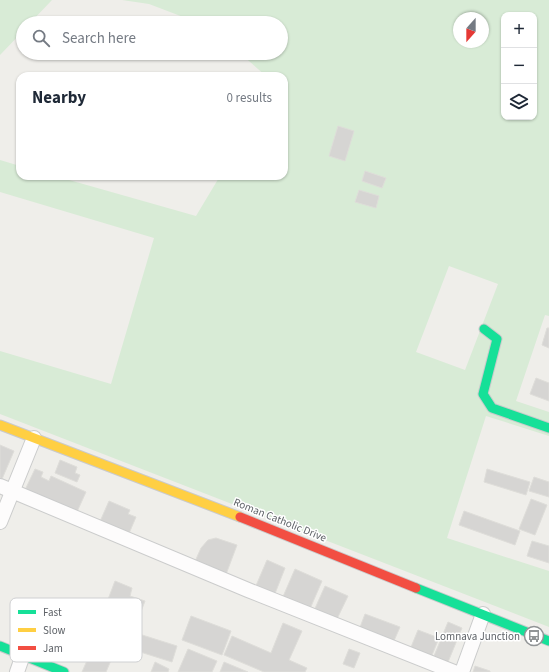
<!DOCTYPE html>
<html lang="en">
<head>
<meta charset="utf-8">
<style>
  body { margin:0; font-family:"Source Sans 3",sans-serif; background:#f6f6f7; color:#1f2937 }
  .controls { position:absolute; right:12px; top:12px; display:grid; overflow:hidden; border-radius:8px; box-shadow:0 1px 3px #0004 }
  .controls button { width:36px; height:36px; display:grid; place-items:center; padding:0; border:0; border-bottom:1px solid #e0e1e3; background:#fff; color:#1f2937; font:20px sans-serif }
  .compass { position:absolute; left:453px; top:12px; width:36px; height:36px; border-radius:50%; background:#fff; box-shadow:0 1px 3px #0004; rotate:201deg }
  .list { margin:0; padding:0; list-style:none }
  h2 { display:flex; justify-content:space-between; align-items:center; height:52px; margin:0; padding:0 16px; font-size:17px }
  h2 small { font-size:13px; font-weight:400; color:#747a83 }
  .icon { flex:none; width:22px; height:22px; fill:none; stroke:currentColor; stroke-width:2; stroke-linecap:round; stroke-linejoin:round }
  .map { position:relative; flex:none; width:549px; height:672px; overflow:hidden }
  .search { position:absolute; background:#fff; box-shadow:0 1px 3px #0004; left:16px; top:16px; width:272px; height:44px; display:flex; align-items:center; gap:10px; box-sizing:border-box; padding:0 14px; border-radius:22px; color:#747a83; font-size:15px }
  .panel { position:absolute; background:#fff; box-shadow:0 1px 3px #0004; left:16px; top:72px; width:272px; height:108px; border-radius:12px }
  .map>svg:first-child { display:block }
</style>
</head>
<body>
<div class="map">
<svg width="549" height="672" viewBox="0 0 549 672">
  <rect width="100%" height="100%" fill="#efeeea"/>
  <g fill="#d8ebd6" fill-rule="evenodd">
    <polygon points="0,0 52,0 30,23 23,23 23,31 0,55"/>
    <path d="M 122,0 L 549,0 L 549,316 L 545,315 L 516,401 L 549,412 L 549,436 L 486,416 L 447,538 L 549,571 L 549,627 L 0,414 L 0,351 L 111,384 L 154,238 L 0,192 L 0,160 L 20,166 L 20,176 L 55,176 L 196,216 L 220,176 L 284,176 L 284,76 L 266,76 L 240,53 L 281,53 L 281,23 L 199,23 L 149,4 ZM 504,15 L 534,15 L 534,117 L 504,117 ZM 459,18 L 483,18 L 483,42 L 459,42 ZM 449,266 L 498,284 L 465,370 L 416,352 Z"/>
  </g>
  <g fill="#d6d5d3" stroke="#deddd9">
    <polygon points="338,126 354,131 345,161 329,156"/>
    <polygon points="365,171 386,178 382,188 362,181"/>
    <polygon points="359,190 379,196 376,208 355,202"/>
    <polygon points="547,328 549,328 549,348 542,345"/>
    <polygon points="536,378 549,383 549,401 530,394"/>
    <polygon points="0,445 14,451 2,479 0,478"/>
    <polygon points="60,460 77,467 75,473 80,475 77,482 55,473"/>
    <polygon points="35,469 43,472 41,477 49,481 51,476 86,492 76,514 25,490"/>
    <polygon points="487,469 530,482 526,495 484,482"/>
    <polygon points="534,477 549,482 549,497 529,491"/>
    <polygon points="531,499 547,505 535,535 519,529"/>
    <polygon points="109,501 130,510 128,514 136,517 127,538 98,526"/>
    <polygon points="464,511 520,531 515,545 459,525"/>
    <polygon points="216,538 237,545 225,577 193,566 201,548 208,540"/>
    <polygon points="532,541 549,546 549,563 527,556"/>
    <polygon points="267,560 285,568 274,596 255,588"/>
    <polygon points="295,569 322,581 309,611 282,599"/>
    <polygon points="115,581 132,588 130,596 145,601 137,622 104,610"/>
    <polygon points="325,586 348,596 335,623 313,613"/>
    <polygon points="365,614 400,627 393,643 359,630"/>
    <polygon points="191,616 231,631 222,655 182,640"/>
    <polygon points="448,622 462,628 448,662 434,656"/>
    <polygon points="283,623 302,631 289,660 307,668 305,672 264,672 224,655 232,636 271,653"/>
    <polygon points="418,630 439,638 430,660 409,652"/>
    <polygon points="139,634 177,646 172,662 134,650"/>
    <polygon points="92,649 112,658 106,672 82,672"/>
    <polygon points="188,649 217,661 212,672 178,672"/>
    <polygon points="349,649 360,653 354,668 343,664"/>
    <polygon points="155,662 169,669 168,672 151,672"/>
    <polygon points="224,662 248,672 220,672"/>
    <polygon points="475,666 490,671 490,672 473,672"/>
  </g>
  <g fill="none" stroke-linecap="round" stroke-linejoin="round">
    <defs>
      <g id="street">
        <polyline points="0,486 248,590 454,672"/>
        <polyline points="0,522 34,438"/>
        <polyline points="17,672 23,655"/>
        <polyline points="462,672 483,614"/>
      </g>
      <g id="fast">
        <polyline points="484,329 497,339 483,394 492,408 549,428"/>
        <polyline points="416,588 549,641"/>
        <polyline points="0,646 64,672"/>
      </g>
      <polyline id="slow" points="0,425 240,517"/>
      <polyline id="jam" points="240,517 416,588"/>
    </defs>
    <use href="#street" stroke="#cbcccc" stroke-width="16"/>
    <use href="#fast" stroke="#cacacb" stroke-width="11"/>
    <use href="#slow" stroke="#cacacb" stroke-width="11"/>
    <use href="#jam" stroke="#cacacb" stroke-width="11"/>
    <use href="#street" stroke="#fdfcfc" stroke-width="14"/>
    <use href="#fast" stroke="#16e098" stroke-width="9"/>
    <use href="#slow" stroke="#ffcf43" stroke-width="9"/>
    <use href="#jam" stroke="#f24e42" stroke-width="9"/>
  </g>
  <defs>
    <symbol id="bus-ring" viewBox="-11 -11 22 22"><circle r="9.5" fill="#fff" stroke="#919496" stroke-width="1.5"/><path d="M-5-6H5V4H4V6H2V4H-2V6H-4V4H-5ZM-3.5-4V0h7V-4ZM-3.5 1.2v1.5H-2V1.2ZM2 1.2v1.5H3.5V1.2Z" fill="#919496"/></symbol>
  </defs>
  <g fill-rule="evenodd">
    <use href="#bus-ring" x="523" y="625" width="22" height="22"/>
  </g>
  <g text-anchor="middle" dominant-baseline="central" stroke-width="3" stroke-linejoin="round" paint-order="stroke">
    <g font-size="11" fill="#5f6368" stroke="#fff">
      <text transform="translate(280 520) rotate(22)">Roman Catholic Drive</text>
    </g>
    <g font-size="11" fill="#5f6368" stroke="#fff" text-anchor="end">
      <text x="520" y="636">Lomnava Junction</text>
    </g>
  </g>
  <rect x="10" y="598" width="132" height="64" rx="6" fill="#fff" stroke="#cfd0d2" stroke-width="1"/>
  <rect x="18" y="610" width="18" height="4" fill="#16e098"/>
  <rect x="18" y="628" width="18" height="4" fill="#ffcf43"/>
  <rect x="18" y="646" width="18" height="4" fill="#f24e42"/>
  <g font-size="11" fill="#5f6368">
    <text x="43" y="616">Fast</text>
    <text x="43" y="634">Slow</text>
    <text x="43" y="652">Jam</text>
  </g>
</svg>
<div class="controls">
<button>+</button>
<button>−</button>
<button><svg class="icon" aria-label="layers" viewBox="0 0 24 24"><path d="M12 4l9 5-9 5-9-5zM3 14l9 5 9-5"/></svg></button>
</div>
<svg class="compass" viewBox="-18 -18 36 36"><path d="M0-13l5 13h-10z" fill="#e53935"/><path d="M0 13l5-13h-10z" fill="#747a83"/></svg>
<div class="search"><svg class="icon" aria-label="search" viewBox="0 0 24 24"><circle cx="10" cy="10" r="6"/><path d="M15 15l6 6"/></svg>Search here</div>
<section class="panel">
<h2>Nearby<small>0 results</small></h2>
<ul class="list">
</ul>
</section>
</div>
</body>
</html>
